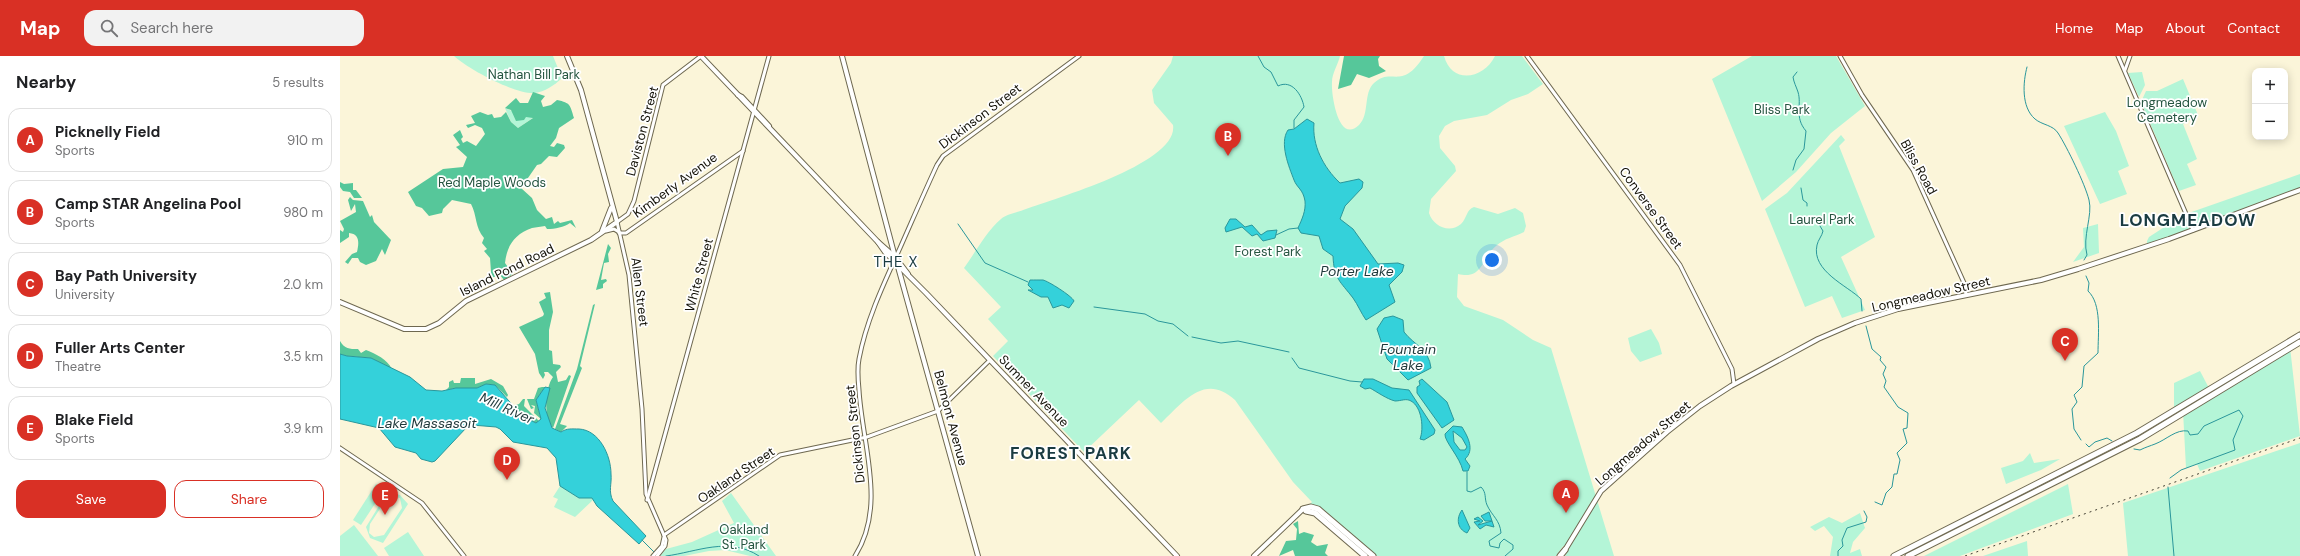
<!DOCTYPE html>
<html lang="en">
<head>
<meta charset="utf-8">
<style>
  body { margin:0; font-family:"DM Sans",sans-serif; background:#f2f2f2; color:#202124 }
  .controls { position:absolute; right:12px; top:12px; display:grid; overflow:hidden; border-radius:8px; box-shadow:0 2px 10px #0003 }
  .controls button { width:36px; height:36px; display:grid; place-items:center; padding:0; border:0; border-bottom:1px solid #e0e0e0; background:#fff; color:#202124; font:20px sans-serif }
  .you { position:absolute; left:1152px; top:204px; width:14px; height:14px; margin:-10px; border:3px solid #fff; border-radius:50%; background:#1a73e8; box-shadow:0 0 0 6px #1a73e833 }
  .badge { display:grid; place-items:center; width:26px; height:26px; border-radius:50%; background:#d93025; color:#fff; font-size:13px; font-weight:700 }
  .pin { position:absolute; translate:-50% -33px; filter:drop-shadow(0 1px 2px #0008) }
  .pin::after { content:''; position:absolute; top:21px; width:14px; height:12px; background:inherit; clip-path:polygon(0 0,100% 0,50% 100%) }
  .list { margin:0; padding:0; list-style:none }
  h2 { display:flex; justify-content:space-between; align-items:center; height:52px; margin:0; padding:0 16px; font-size:17px }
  h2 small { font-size:13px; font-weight:400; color:#757577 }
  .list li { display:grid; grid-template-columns:26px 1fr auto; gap:12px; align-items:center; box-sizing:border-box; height:64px; margin:0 8px 8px; padding:0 8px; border:1px solid #e0e0e0; border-radius:12px }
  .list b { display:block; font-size:15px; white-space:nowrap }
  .list p { margin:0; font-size:13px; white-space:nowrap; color:#757577 }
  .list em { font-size:13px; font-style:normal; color:#757577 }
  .actions { display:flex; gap:8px; padding:12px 16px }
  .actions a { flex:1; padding:9px 0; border:1px solid #d93025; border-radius:12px; text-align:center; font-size:14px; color:#d93025 }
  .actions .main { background:#d93025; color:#fff }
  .icon { flex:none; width:22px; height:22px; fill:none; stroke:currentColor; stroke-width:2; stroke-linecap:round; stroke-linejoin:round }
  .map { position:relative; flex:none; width:1960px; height:500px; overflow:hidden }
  header { display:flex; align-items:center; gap:24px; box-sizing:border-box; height:56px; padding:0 20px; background:#d93025; color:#fff }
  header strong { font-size:19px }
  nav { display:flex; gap:22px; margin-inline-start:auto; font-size:14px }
  .search { width:280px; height:36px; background:#f2f2f2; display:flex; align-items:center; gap:10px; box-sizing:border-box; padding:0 14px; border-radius:12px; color:#757577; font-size:15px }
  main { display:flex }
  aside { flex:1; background:#fff }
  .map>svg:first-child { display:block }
</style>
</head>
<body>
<header>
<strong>Map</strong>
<div class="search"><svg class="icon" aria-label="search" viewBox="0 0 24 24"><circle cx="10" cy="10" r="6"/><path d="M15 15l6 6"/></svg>Search here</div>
<nav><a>Home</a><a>Map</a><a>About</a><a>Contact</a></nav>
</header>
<main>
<aside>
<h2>Nearby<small>5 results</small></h2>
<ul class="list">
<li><span class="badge">A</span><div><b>Picknelly Field</b><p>Sports</p></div><em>910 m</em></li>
<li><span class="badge">B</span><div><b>Camp STAR Angelina Pool</b><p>Sports</p></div><em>980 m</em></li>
<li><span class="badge">C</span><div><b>Bay Path University</b><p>University</p></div><em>2.0 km</em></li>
<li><span class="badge">D</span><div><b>Fuller Arts Center</b><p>Theatre</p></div><em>3.5 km</em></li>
<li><span class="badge">E</span><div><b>Blake Field</b><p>Sports</p></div><em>3.9 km</em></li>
</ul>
<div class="actions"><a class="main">Save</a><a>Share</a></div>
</aside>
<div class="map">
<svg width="1960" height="500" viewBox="0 0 1960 500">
  <rect width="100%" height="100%" fill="#fbf5d9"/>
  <g fill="#b4f5d7" fill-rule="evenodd">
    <path d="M 114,0 L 213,0 L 222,22 C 215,29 204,36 195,37 C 176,39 128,13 114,0 Z"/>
    <path d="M 833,0 L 1000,0 C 998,9 992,17 992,26 C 991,37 998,89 1019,69 C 1030,58 1023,37 1034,27 C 1052,10 1061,36 1084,0 L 1104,0 C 1112,29 1144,23 1155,0 L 1182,0 L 1203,28 L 1188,38 L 1171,44 L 1147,59 L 1114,65 L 1105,70 L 1099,80 L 1100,92 L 1115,110 L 1116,115 L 1091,143 L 1089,157 C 1093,170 1109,178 1121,168 C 1127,162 1126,154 1134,151 L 1158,158 L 1175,152 L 1183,157 L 1186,170 L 1184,176 C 1174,181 1165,182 1156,190 C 1141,203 1143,224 1118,218 L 1117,241 L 1124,250 L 1163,264 L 1193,284 L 1211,292 L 1274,500 L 1225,500 L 1229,493 L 1223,490 L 1216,500 L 1036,500 L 980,452 L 969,449 L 972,446 L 953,426 L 895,344 C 865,316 843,346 821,367 L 799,344 L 744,396 L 653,300 L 668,285 L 648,263 L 661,251 L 624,212 C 635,197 646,176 661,163 C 666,158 679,156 686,153 C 716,142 839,107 833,69 L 814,47 L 812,34 L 831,7 Z"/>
    <polygon points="1412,0 1496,0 1525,50 1491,77 1456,116 1422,145 1372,23"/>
    <polygon points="1802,16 1805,29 1799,41 1788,17"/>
    <polygon points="1843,23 1858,59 1843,68 1857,103 1847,108 1856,129 1839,135 1801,46 1806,35 1817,35"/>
    <polygon points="165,52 186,61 194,61 178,72 171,66"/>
    <polygon points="1765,56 1776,75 1789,110 1778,115 1787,138 1760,148 1724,70"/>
    <polygon points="1501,79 1505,84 1499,90 1535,181 1501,201 1525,254 1502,262 1492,240 1465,251 1425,153 1447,137"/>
    <polygon points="1960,118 1960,134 1807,190 1807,185 1809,181 1843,159"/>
    <polygon points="1758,168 1759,197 1733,206 1744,191 1743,172"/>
    <polygon points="1311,273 1319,287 1322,298 1300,306 1291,295 1288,282"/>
    <polygon points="1950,291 1960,380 1860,415 1857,408 1846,412 1843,355"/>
    <polygon points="1860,315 1871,336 1834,354 1834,327"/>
    <polygon points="1960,387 1960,500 1788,500 1783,447"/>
    <polygon points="1690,397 1694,407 1720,403 1701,414 1666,428 1661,412 1683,405"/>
    <polygon points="36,428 44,434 21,469 13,464"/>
    <polygon points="1728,428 1733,458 1620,500 1584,500"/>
    <polygon points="220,430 239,442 252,442 253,444 235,461 214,451 218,443 213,441"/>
    <path d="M 51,437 L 60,439 L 68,448 L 43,487 L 30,482 L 26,471 L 45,440 ZM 52,440 L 60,442 L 62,452 L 44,479 L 34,481 L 29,477 L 30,468 L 47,442 Z"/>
    <polygon points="391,437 436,500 410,500 385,494 369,495 344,500 320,500 326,493 352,486 394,467 382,445"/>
    <polygon points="1520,457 1525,472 1513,486 1510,497 1520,493 1522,500 1490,500 1493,481 1484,470 1475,475 1470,471 1489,461 1502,467"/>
    <polygon points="14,469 38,500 0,500 0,480"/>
    <polygon points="68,476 84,500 49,500 44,492"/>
    <polygon points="1687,485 1688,500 1643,500"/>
  </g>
  <g fill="#56c79a">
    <polygon points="1004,0 1040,0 1038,3 1039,10 1046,15 1029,22 1017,18 1011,29 998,33"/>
    <path d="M 193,36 L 205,40 L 201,45 L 203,51 L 211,49 L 217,44 C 231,47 230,49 234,62 L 219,72 L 216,82 L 210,90 L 214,91 L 217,87 L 224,89 L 225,92 L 217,101 L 209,100 L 201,108 L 197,109 L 181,132 L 192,142 L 197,154 L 206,163 L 212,161 L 214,168 L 218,165 L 220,167 L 232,164 L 236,172 L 230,167 C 224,171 215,173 207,173 L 205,170 C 201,171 196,171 192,172 C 175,178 167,189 165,207 L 173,218 L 164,224 L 160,219 L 145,224 L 151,216 L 150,202 L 144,195 L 147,193 L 142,187 L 144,182 C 135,172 137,159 131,148 L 112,144 L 103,153 L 102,157 L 89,160 L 82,152 L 76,150 L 68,136 L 103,113 L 123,111 L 127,101 L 116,91 L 120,89 L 113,79 L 120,74 L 123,81 L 121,83 L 123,87 L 127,85 L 136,90 L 145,78 L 142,72 L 135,69 L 128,72 L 126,69 L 135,67 L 131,60 L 140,56 L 148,59 L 152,58 L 154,62 L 161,61 L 166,56 L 171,66 L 178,72 L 193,62 L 186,61 L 184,64 L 176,65 L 171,54 L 165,52 L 176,42 L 180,47 L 188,47 Z"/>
    <polygon points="0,126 4,128 13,127 13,134 16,134 22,142 14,142 10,136 3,135 0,131"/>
    <path d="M 10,141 L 13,144 L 23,145 L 30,161 L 32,159 L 34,166 L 51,184 L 45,199 L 42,193 L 36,205 L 26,209 L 20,206 L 18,202 L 12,202 L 8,208 L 5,206 L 12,198 L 17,196 C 19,187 20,178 9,177 L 9,181 L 0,187 L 0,174 L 3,176 L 4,173 L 0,165 L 16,156 L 15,148 L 11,155 L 8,144 Z"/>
    <polygon points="268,188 271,192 268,198 269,206 264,207 261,224 266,223 267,225 263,228 263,232 256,234"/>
    <path d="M 210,236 L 213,256 L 209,274 L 209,294 L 212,295 L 213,308 L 220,309 L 221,311 L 216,316 L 218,326 L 226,324 L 229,319 L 231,320 L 213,372 C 203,360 205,332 213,321 L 208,316 L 204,316 L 205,319 L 203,323 L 199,317 L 195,298 L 179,271 L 203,260 L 204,258 L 199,246 L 206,242 L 204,237 Z"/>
    <polygon points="255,248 240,310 242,312 220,368 227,370 221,376 215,373 237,313 253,249"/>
    <path d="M 0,285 C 5,293 9,293 18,293 L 21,297 L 26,294 C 36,298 47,303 52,313 L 31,302 L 7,300 L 0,298 Z"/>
    <polygon points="121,322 135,322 135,328 151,323 163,330 168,339 167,341 155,329 146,328 137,332 116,332 106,334 109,331 109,326 113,324 114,327 120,327"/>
    <polygon points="202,331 205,331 196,344 201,363 194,357 195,350 191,349 194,352 191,353 187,343 194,343 198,332"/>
    <polygon points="183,343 185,343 184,350 199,365 196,367 182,360 173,350 179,348"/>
    <polygon points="958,465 959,478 964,476 974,479 971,486 977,490 988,488 985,497 988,500 955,500 953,494 939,500 946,485 956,484 957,473 953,468"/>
  </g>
  <g fill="#34d1da" stroke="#2a979b" fill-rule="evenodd">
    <path d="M 967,63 L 974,67 C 972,89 983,111 1000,127 L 1019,123 L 1023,126 L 1022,132 L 1005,150 L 1000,163 L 1013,173 L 1038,208 L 1058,207 L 1064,209 L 1062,216 L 1049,229 L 1055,246 L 1026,264 C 1021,257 1018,249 1013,242 C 1000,225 994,223 993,200 L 983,193 L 979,180 L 961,177 L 958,172 C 962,163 966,155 965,145 C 963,133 957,132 954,124 C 949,111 939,87 948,74 L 954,73 Z"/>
    <polygon points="890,163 896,163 905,171 912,169 921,179 927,175 937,174 935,182 923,185 917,178 912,180 902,171 886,176 885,172"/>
    <path d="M 690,224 C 695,224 699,224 703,224 C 708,225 732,240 734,245 L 729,252 L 722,249 L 713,252 L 708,241 L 701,241 L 688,234 L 693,234 L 688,229 Z"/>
    <path d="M 1053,260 L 1063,264 L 1064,276 C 1074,289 1089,293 1091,312 L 1068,324 L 1047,303 L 1037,273 L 1044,262 Z"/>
    <path d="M 0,298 L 7,300 L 31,302 L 70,321 L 86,334 L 102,335 L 116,332 L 137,332 L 146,328 L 155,329 L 182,360 L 196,367 L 201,363 L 196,344 L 205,331 L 210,332 L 205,352 L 212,372 L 221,376 C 227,372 232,373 239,373 C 259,374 271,399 271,418 C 272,428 268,435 273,445 L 306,480 L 299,488 L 257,450 L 252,442 L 239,442 L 220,430 L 216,402 L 207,392 L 173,386 L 160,373 L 156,371 L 132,369 L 127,371 L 95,405 L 92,406 L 81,403 L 76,397 L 55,391 L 39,372 L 0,363 Z"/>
    <path d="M 1024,323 L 1033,323 L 1052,332 L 1069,334 L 1095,374 L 1094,378 L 1084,384 L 1080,383 C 1084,373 1082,351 1071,345 C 1066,342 1061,345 1055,345 C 1047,343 1037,336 1030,332 L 1025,333 L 1020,330 Z"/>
    <polygon points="1082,323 1107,346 1114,364 1102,372 1077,337 1077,331 1080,329 1079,325"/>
    <path d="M 1113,370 L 1122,371 C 1128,381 1135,394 1125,403 L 1130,410 L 1128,415 L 1123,415 C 1120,401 1104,385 1105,378 ZM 1113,375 L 1122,382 L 1127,391 L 1125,394 L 1120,394 L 1114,386 Z"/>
    <path d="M 1122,454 L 1130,472 L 1127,477 C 1117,473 1116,462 1122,454 Z"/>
    <polygon points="1149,456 1154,471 1146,469 1140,473 1134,466 1140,465 1134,463 1138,461 1143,465 1138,469 1152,465 1145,465 1141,460"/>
  </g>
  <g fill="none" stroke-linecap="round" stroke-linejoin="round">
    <g stroke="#2a979b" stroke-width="1">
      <path d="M 918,0 L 924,11 L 931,16 L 938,30 C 952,23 962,39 964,51 L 954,64 L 954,72"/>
      <path d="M 1687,11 C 1683,26 1681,51 1695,63 C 1702,69 1713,69 1718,77 C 1727,91 1745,128 1749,144 C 1753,159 1742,181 1747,199 L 1744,204"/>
      <path d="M 1453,114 L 1456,104 L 1464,93 L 1466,75 C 1454,61 1462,49 1458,36 C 1456,30 1454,27 1453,21 L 1457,16"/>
      <polyline points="1461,132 1463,144 1467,147 1467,150"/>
      <path d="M 1477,165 L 1483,175 C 1482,180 1478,184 1477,189 C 1471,215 1508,230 1521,243 L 1522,255"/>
      <polyline points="618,168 645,207 688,226"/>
      <polyline points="936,179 949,173 958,172"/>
      <polyline points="754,251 805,258 818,265 833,268 848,280"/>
      <polyline points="1526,270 1532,293 1541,301 1540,304 1546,311 1543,318 1546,325 1544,331 1558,351 1568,357 1567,372 1563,373 1567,387 1557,397 1560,404 1557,418 1554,418 1552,431 1546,437 1542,449 1535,446"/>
      <polyline points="852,281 881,287 898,285 949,296"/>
      <polyline points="952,302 959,312 1010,325 1022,326"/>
      <path d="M 1741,384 L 1734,373 L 1732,353 L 1737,346 L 1734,339 L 1742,331 L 1744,310 L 1758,297 C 1758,278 1762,248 1748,235 L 1749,227 L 1746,220"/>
      <polyline points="1746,388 1749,391 1755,386 1767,382 1772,385"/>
      <path d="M 1794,393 L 1800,394 C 1806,391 1810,390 1815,388 C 1826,384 1836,373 1848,375 L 1850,379 L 1858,378 L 1864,370 L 1899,354 L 1903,360 L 1893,384 L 1895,394 L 1841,414 L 1830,422"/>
      <path d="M 1127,416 L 1127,435 L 1131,436 L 1141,431 C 1147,437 1144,442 1147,449 C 1152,460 1160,464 1161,477 L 1149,485 L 1150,490 L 1159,492 L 1160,487 L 1164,483 L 1173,489 L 1173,493 L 1165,500"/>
      <polyline points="1828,431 1834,500"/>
      <polyline points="302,484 314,496"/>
      <path d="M 326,500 C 357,496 389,480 419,500"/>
      <polyline points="1498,500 1498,495 1503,490 1502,484 1507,472 1526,466 1527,461 1524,455"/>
    </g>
    <defs>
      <g id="secondary">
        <polyline points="1187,0 1340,209 1392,313 1394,328"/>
        <polyline points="1500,0 1522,39 1573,114 1625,229 1626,239"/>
        <polyline points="1778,0 1853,174"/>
        <polyline points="1785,14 1790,0"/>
        <polyline points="266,175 274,173 279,176"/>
        <polyline points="279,177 286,177 403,95"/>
        <polyline points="0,392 82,447 124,500"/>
        <polyline points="307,444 429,0"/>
        <polyline points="324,479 440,399 527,381 598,355 650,304"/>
        <polyline points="313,500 322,490 324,481"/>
        <polyline points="317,500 325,490 326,484 306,438 302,353 289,219 277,166 288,158 294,145 323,29 361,0"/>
        <path d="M 515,500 C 547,450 522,388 519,334 C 518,324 517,313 519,303 C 526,265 544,227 560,192 C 572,165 584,137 597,109 L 603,100 L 739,0"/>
      </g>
      <g id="primary">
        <polyline points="361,0 538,186 555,201 568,218"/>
        <polyline points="502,0 555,201"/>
        <polyline points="398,39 402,41 429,70"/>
        <polyline points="262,175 271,152"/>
        <polyline points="538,186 545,196 586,237 837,500"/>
        <polyline points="558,211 638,500"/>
        <polyline points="0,246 64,273 86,273 99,267 126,245 251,184 277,166 241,34 227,0"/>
        <polyline points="1225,494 1261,435 1327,376 1360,350 1391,330 1478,283 1515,267 1558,253 1701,224 1738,213 1829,183 1960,134"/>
        <polyline points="914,500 963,453"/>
      </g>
      <g id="motorway">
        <polyline points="963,453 971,451 978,453 1033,500"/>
        <polyline points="966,455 975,457 1025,500"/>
        <polyline points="1220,500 1225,494"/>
        <polyline points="1554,500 1797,377 1960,279"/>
        <polyline points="1568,500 1800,383 1960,286"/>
      </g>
    </defs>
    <use href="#secondary" stroke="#6e6850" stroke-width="5"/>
    <use href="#primary" stroke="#6e6850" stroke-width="6"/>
    <use href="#motorway" stroke="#6e6850" stroke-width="7"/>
    <use href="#secondary" stroke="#fff" stroke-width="3"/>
    <use href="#primary" stroke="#fff" stroke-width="4"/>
    <use href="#motorway" stroke="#fff" stroke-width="5"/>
    <polyline stroke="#413e31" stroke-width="1" stroke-dasharray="2 4" stroke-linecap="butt" points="1625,500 1960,382"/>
  </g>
  <g text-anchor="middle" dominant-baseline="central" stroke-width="3.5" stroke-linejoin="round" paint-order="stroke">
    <g font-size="13" fill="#265541" stroke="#fff">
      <text x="194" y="18">Nathan Bill Park</text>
      <text x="1827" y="46">Longmeadow<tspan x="1827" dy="15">Cemetery</tspan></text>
      <text x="1442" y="53">Bliss Park</text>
      <text x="152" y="126">Red Maple Woods</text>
      <text x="1482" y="163">Laurel Park</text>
      <text x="928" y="195">Forest Park</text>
      <text x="404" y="473">Oakland<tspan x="404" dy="15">St. Park</tspan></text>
    </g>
    <g font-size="13" fill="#131107" stroke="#fff">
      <text transform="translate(640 60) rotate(-37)">Dickinson Street</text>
      <text transform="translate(302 75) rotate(-75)">Daviston Street</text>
      <text transform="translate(1579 111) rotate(61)">Bliss Road</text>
      <text transform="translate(335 129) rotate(-36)">Kimberly Avenue</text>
      <text transform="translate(1311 152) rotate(54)">Converse Street</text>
      <text transform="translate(167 214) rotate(-26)">Island Pond Road</text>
      <text transform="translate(359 219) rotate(-75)">White Street</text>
      <text transform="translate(300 236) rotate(83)">Allen Street</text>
      <text transform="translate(1591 238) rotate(-13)">Longmeadow Street</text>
      <text transform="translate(694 335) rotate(46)">Sumner Avenue</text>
      <text transform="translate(611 362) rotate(75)">Belmont Avenue</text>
      <text transform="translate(515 378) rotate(-96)">Dickinson Street</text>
      <text transform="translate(1303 387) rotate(-41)">Longmeadow Street</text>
      <text transform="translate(396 419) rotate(-34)">Oakland Street</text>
    </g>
    <g font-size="14" font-style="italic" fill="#1f383a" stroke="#fff">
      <text x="1017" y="215">Porter Lake</text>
      <text x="1068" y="293">Fountain<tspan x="1068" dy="16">Lake</tspan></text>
      <text transform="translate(167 352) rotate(24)">Mill River</text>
      <text x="87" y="367">Lake Massasoit</text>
    </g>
    <g font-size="15" letter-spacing="1" fill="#1a3b41" stroke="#fff">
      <text x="556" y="206">THE X</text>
    </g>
    <g font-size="17" font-weight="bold" letter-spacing="1" fill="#1a3b41" stroke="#fff">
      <text x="1848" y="164">LONGMEADOW</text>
      <text x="731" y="397">FOREST PARK</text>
    </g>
  </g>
</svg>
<div class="controls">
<button>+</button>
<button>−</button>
</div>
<div class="you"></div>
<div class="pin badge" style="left:1226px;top:457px">A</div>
<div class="pin badge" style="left:888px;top:100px">B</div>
<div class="pin badge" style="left:1725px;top:305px">C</div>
<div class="pin badge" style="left:167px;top:424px">D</div>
<div class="pin badge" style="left:45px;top:459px">E</div>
</div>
</main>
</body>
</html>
